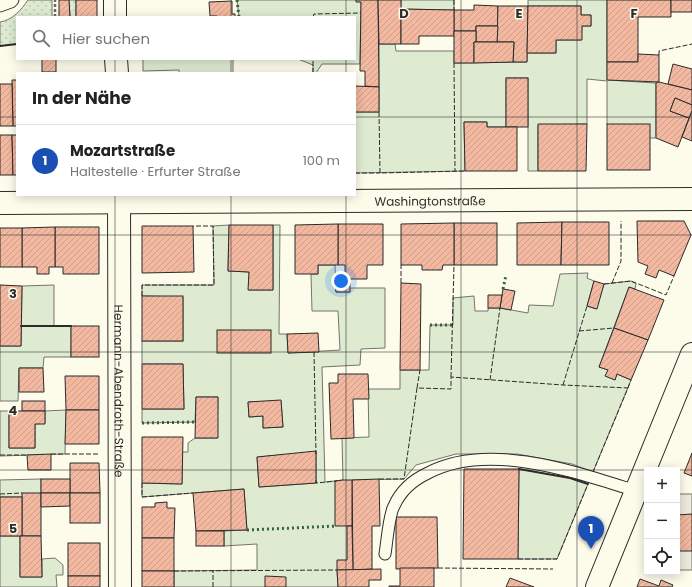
<!DOCTYPE html>
<html lang="de">
<head>
<meta charset="utf-8">
<style>
  body { margin:0; font-family:Poppins,sans-serif; background:#f2f2f2; color:#222 }
  .controls { position:absolute; right:12px; bottom:12px; display:grid; overflow:hidden; border-radius:0px; box-shadow:0 2px 10px #0003 }
  .controls button { width:36px; height:36px; display:grid; place-items:center; padding:0; border:0; border-bottom:1px solid #e0e0e0; background:#fff; color:#222; font:20px sans-serif }
  .you { position:absolute; left:341px; top:281px; width:14px; height:14px; margin:-10px; border:3px solid #fff; border-radius:50%; background:#1a73e8; box-shadow:0 0 0 6px #1a73e833 }
  .badge { display:grid; place-items:center; width:26px; height:26px; border-radius:50%; background:#c62828; color:#fff; font-size:13px; font-weight:700 }
  .pin { position:absolute; translate:-50% -33px; filter:drop-shadow(0 1px 2px #0008) }
  .pin::after { content:''; position:absolute; top:21px; width:14px; height:12px; background:inherit; clip-path:polygon(0 0,100% 0,50% 100%) }
  .list { margin:0; padding:0; list-style:none }
  h2 { display:flex; justify-content:space-between; align-items:center; height:52px; margin:0; padding:0 16px; font-size:17px }
  h2 small { font-size:13px; font-weight:400; color:#767676 }
  .list li { display:grid; grid-template-columns:26px 1fr auto; gap:12px; align-items:center; box-sizing:border-box; height:72px; padding:0 16px; border-top:1px solid #e0e0e0 }
  .list b { display:block; font-size:15px; white-space:nowrap }
  .list p { margin:0; font-size:13px; white-space:nowrap; color:#767676 }
  .list em { font-size:13px; font-style:normal; color:#767676 }
  .icon { flex:none; width:22px; height:22px; fill:none; stroke:currentColor; stroke-width:2; stroke-linecap:round; stroke-linejoin:round }
  .map { position:relative; flex:none; width:692px; height:587px; overflow:hidden }
  .search { position:absolute; background:#fff; box-shadow:0 2px 10px #0003; left:16px; top:16px; width:340px; height:44px; display:flex; align-items:center; gap:10px; box-sizing:border-box; padding:0 14px; border-radius:0px; color:#767676; font-size:15px }
  .panel { position:absolute; background:#fff; box-shadow:0 2px 10px #0003; left:16px; top:72px; width:340px; height:124px; border-radius:0px }
  .map>svg:first-child { display:block }
</style>
</head>
<body>
<div class="map">
<svg width="692" height="587" viewBox="0 0 692 587">
  <defs>
    <pattern id="grass-dots" width="8" height="8" patternUnits="userSpaceOnUse"><rect width="8" height="8" fill="#deebd1"/><path d="M2 2h.1M6 6h.1" fill="none" stroke="#bfcab4" stroke-width="1.8" stroke-linecap="round"/></pattern>
    <pattern id="building-hatch" width="6" height="6" patternUnits="userSpaceOnUse"><rect width="6" height="6" fill="#f2b8a0"/><path d="M-1 1l2-2M0 6l6-6M5 7l2-2" fill="none" stroke="#d09e8a"/></pattern>
  </defs>
  <rect width="100%" height="100%" fill="#fdfbea"/>
  <g fill="url(#grass-dots)" stroke="#74746e">
    <path d="M 28,0 L 52,0 L 52,17 L 17,17 L 17,44 L 0,46 L 0,22 C 13,20 21,10 28,0 Z"/>
    <polygon points="69,0 76,0 76,17 70,17"/>
  </g>
  <g fill="#deebd1" stroke="#74746e" fill-rule="evenodd">
    <polygon points="237,0 356,0 361,2 360,64 322,64 316,73 313,73 313,65 298,59 355,59 355,17 239,17"/>
    <polygon points="401,0 454,0 454,10 401,9"/>
    <polygon points="528,0 607,0 607,80 656,83 656,138 650,138 607,124 607,81 587,79 587,124 538,125 538,171 528,171 528,78 506,78 506,127 487,127 487,122 464,122 465,171 355,173 355,112 379,112 379,44 395,44 396,51 454,51 454,63 527,62 527,53 556,53 556,40 581,40 582,26 591,26 591,15 581,15 581,6 528,6"/>
    <polygon points="143,59 233,59 233,73 179,73 179,70 143,71"/>
    <path d="M 229,225 L 228,271 L 249,272 L 249,290 L 273,290 L 273,225 L 280,225 L 279,334 L 287,334 L 288,353 L 340,350 L 338,311 L 312,311 L 311,274 L 318,274 L 318,265 L 335,265 L 336,292 L 350,292 L 350,288 L 385,288 L 385,348 L 361,349 L 360,365 L 322,367 L 325,482 L 343,480 L 342,438 L 369,437 L 368,389 L 400,389 L 400,370 L 429,370 L 430,325 L 453,325 L 453,298 L 474,296 L 475,311 L 488,311 L 488,308 L 500,308 L 528,313 L 529,305 L 553,306 L 560,274 L 588,273 L 587,278 L 594,281 L 587,306 L 596,309 L 604,284 L 631,281 L 636,284 L 635,289 L 629,287 L 599,367 L 608,370 L 606,376 L 615,380 L 617,374 L 631,380 L 593,472 L 572,464 L 517,454 L 456,454 L 416,465 L 404,479 L 352,480 L 353,570 L 337,570 L 338,587 L 174,587 L 174,571 L 257,570 L 257,544 L 224,546 L 224,531 L 247,530 L 244,489 L 142,497 L 142,483 L 182,484 L 182,452 L 188,452 L 188,443 L 195,438 L 217,438 L 218,397 L 196,397 L 195,422 L 142,423 L 142,409 L 184,409 L 183,364 L 142,364 L 142,341 L 183,341 L 183,297 L 142,296 L 142,285 L 214,285 L 213,226 ZM 281,401 L 283,427 L 263,428 L 263,416 L 249,417 L 248,402 ZM 316,452 L 316,483 L 259,487 L 257,457 Z"/>
    <polygon points="54,285 54,326 71,326 71,357 44,357 43,368 19,368 18,401 0,401 0,346 21,346 22,286"/>
    <polygon points="66,410 65,454 0,456 0,411 9,411 9,448 35,448 35,424 45,423 45,411"/>
    <polygon points="519,469 570,478 588,484 557,559 518,559"/>
    <polygon points="41,479 41,493 22,497 0,497 0,480"/>
    <polygon points="0,536 20,536 20,577 42,577 42,559 55,558 63,565 63,575 56,575 57,587 0,587"/>
  </g>
  <rect fill="#eceadb" stroke="#74746e" x="677" y="494" width="15" height="76"/>
  <g fill="url(#building-hatch)" stroke="#2b2b2b">
    <polygon points="59,0 69,0 70,17 59,17"/>
    <rect x="76" y="0" width="21" height="17"/>
    <polygon points="356,0 378,0 379,87 365,86 365,71 360,71 361,2 356,2"/>
    <polygon points="378,0 401,0 401,44 379,44"/>
    <polygon points="607,0 671,0 671,17 638,17 638,62 607,62"/>
    <rect x="671" y="0" width="21" height="12"/>
    <polygon points="232,1 232,14 235,14 235,17 217,17 217,16 210,16 209,2"/>
    <polygon points="474,5 498,6 498,26 476,26 476,31 454,31 454,10 474,10"/>
    <polygon points="498,6 528,6 527,62 513,62 514,42 497,42"/>
    <polygon points="528,6 581,6 581,15 591,15 591,26 582,26 582,40 556,40 556,53 527,53"/>
    <polygon points="401,9 454,10 454,36 419,36 419,44 401,44"/>
    <polygon points="476,26 498,26 497,42 476,42"/>
    <polygon points="454,31 476,31 476,42 474,42 474,63 454,63"/>
    <polygon points="474,42 514,42 513,62 474,63"/>
    <polygon points="638,54 659,55 659,82 607,80 607,62 638,62"/>
    <rect x="42" y="59" width="14" height="13"/>
    <polygon points="673,64 692,69 692,90 668,84"/>
    <rect x="506" y="78" width="22" height="49"/>
    <polygon points="12,80 17,80 17,126 13,126"/>
    <polygon points="659,82 692,90 692,105 675,98 670,111 689,118 678,147 656,138 656,83"/>
    <polygon points="0,84 12,84 13,126 0,126"/>
    <polygon points="355,86 379,87 379,112 355,112"/>
    <polygon points="675,98 692,105 692,111 689,118 670,111"/>
    <polygon points="692,111 692,141 682,137"/>
    <polygon points="464,122 487,122 487,127 517,127 517,171 465,171"/>
    <polygon points="538,124 587,124 586,171 538,171"/>
    <rect x="607" y="124" width="43" height="46"/>
    <polygon points="0,135 12,135 13,175 0,175"/>
    <polygon points="12,135 17,135 17,175 13,175"/>
    <polygon points="637,221 684,221 691,235 674,276 659,270 656,278 645,274 648,266 638,262"/>
    <polygon points="562,222 561,265 517,265 517,223"/>
    <polygon points="562,222 609,222 609,265 561,265"/>
    <rect x="454" y="223" width="43" height="42"/>
    <polygon points="454,223 454,265 443,265 442,270 422,270 422,265 401,265 401,224"/>
    <polygon points="338,224 383,224 383,265 367,265 367,279 345,279 345,265 338,265"/>
    <polygon points="338,224 338,265 318,265 318,274 295,274 295,225"/>
    <polygon points="229,225 273,225 273,290 248,290 249,272 228,271"/>
    <polygon points="142,226 193,226 194,272 142,273"/>
    <polygon points="55,227 99,227 99,274 63,274 63,267 55,267"/>
    <polygon points="55,227 55,267 49,267 49,274 37,274 37,267 22,267 22,228"/>
    <rect x="0" y="228" width="22" height="39"/>
    <polygon points="594,281 604,284 597,309 587,306"/>
    <polygon points="335,283 350,283 350,292 336,292"/>
    <polygon points="401,283 421,284 420,370 400,370"/>
    <polygon points="0,285 22,286 21,346 0,346"/>
    <polygon points="629,287 664,300 648,340 614,328"/>
    <polygon points="503,289 515,291 511,310 500,308"/>
    <polygon points="488,295 502,295 500,308 488,308"/>
    <rect x="142" y="296" width="41" height="45"/>
    <rect x="71" y="326" width="28" height="31"/>
    <polygon points="614,328 648,340 631,380 617,374 615,380 605,376 608,370 599,367"/>
    <rect x="217" y="330" width="54" height="23"/>
    <polygon points="318,333 319,352 288,353 287,334"/>
    <polygon points="142,364 183,364 184,409 142,409"/>
    <polygon points="19,368 43,368 44,392 19,392"/>
    <polygon points="338,374 368,374 369,399 353,399 354,438 331,439 329,383 338,383"/>
    <polygon points="65,376 99,376 99,410 66,410"/>
    <polygon points="196,397 218,397 218,438 195,438"/>
    <polygon points="281,400 283,427 263,428 263,416 249,417 248,402"/>
    <rect x="22" y="401" width="23" height="10"/>
    <polygon points="66,410 99,410 99,444 65,444"/>
    <polygon points="9,411 45,411 45,424 35,424 35,448 9,448"/>
    <polygon points="142,437 183,437 182,484 142,483"/>
    <polygon points="316,451 316,483 259,487 257,457"/>
    <polygon points="692,453 692,476 684,473"/>
    <polygon points="51,454 51,470 28,470 27,455"/>
    <polygon points="70,463 99,463 100,493 70,493"/>
    <polygon points="464,469 519,469 518,559 463,559"/>
    <rect x="41" y="479" width="29" height="14"/>
    <polygon points="379,479 380,526 372,526 372,569 353,570 352,480"/>
    <polygon points="343,480 352,480 352,526 335,526 335,481"/>
    <polygon points="244,489 247,530 196,531 193,493"/>
    <rect x="22" y="493" width="19" height="43"/>
    <polygon points="41,493 70,493 70,506 41,507"/>
    <rect x="70" y="493" width="30" height="30"/>
    <rect x="0" y="497" width="22" height="39"/>
    <polygon points="167,502 167,508 175,508 174,538 142,538 142,507 155,507 155,503"/>
    <polygon points="692,514 692,551 677,551 677,515"/>
    <polygon points="396,517 437,517 438,568 396,569"/>
    <polygon points="347,526 352,526 353,570 337,570 337,560 347,560"/>
    <rect x="196" y="531" width="28" height="15"/>
    <polygon points="20,536 41,536 42,577 20,577"/>
    <rect x="142" y="538" width="32" height="33"/>
    <rect x="68" y="543" width="32" height="33"/>
    <polygon points="400,568 434,568 434,587 389,587 389,586 400,586"/>
    <polygon points="381,569 381,580 369,580 369,587 338,587 337,570"/>
    <rect x="142" y="571" width="32" height="16"/>
    <rect x="68" y="576" width="32" height="11"/>
    <polygon points="265,576 286,577 286,587 265,587"/>
    <polygon points="510,578 534,587 506,587"/>
    <polygon points="640,579 659,586 661,580 673,585 672,587 637,587"/>
  </g>
  <g fill="none" stroke-linecap="round" stroke-linejoin="round">
    <defs>
      <g id="service">
        <polyline points="0,6 11,2 13,0"/>
        <path d="M 385,554 C 387,542 389,514 394,506 C 401,490 413,480 428,473 C 488,441 576,472 636,491"/>
      </g>
      <g id="minor">
        <polyline points="115,0 115,17"/>
        <polyline points="116,59 117,73"/>
        <path id="s1" d="M 119,195 L 120,587"/>
        <path id="s2" d="M 0,203 L 692,199"/>
      </g>
      <polyline id="tertiary" points="597,587 692,354"/>
    </defs>
    <use href="#service" stroke="#2b2b2b" stroke-width="13"/>
    <use href="#minor" stroke="#2b2b2b" stroke-width="24"/>
    <use href="#tertiary" stroke="#2b2b2b" stroke-width="24"/>
    <polyline stroke="#6a6964" stroke-width="2.5" stroke-dasharray="3 2" stroke-linecap="butt" points="55,17 55,0"/>
    <use href="#service" stroke="#fdfbea" stroke-width="11"/>
    <use href="#minor" stroke="#fdfbea" stroke-width="22"/>
    <use href="#tertiary" stroke="#fdfbea" stroke-width="22"/>
    <g stroke="#34623c" stroke-width="3" stroke-dasharray="2 3" stroke-linecap="butt">
      <polyline points="237,0 239,17"/>
      <polyline points="503,289 506,275"/>
      <polyline points="430,325 453,325"/>
      <polyline points="142,423 195,422"/>
      <polyline points="247,530 337,526"/>
    </g>
    <g stroke="#2b2b2b" stroke-width="1" stroke-dasharray="5 2" stroke-linecap="butt">
      <polyline points="454,0 454,10"/>
      <polyline points="313,17 314,14 361,13"/>
      <polyline points="659,55 659,51 692,44"/>
      <polyline points="454,63 455,171"/>
      <polyline points="313,73 313,59"/>
      <polyline points="379,112 380,173 465,171"/>
      <polyline points="355,173 380,173"/>
      <polyline points="401,283 401,265"/>
      <polyline points="612,283 621,261 621,221"/>
      <polyline points="604,284 631,281 666,295 674,276"/>
      <polyline points="142,296 142,285 214,285 213,226 193,226"/>
      <polyline points="579,331 614,328"/>
      <polyline points="314,352 316,454"/>
      <polyline points="451,377 454,265"/>
      <polyline points="490,380 500,308"/>
      <polyline points="563,385 587,306"/>
      <polyline points="417,388 420,370"/>
      <polyline points="628,388 631,380"/>
      <polyline points="51,454 100,454"/>
      <polyline points="0,455 27,455"/>
      <polyline points="379,479 404,479 417,388 451,389 451,377 563,385 628,388 593,472"/>
      <polyline points="316,480 316,483 337,481"/>
      <polyline points="142,483 142,497 193,493"/>
      <polyline points="0,494 22,493"/>
      <polyline points="518,559 557,559 588,484"/>
      <polyline points="438,568 553,569"/>
      <polyline points="174,571 337,570"/>
      <polyline points="213,587 213,570"/>
    </g>
    <g stroke="#2b2b2b" stroke-width="2">
      <polyline points="0,46 17,44"/>
      <polyline points="21,326 71,326"/>
      <polyline points="519,469 570,478 588,484"/>
    </g>
  </g>
  <path fill="none" stroke="#2b2b2b" stroke-width="1" stroke-opacity="0.55" d="M 115,0 L 115,17M 231,0 L 231,17M 346,0 L 346,17M 461,0 L 461,587M 577,0 L 577,587M 115,59 L 115,73M 231,59 L 231,73M 346,59 L 346,73M 0,117 L 17,117M 355,117 L 692,117M 115,195 L 115,587M 231,195 L 231,587M 346,195 L 346,587M 0,235 L 692,235M 0,352 L 692,352M 0,470 L 692,470"/>
  <g text-anchor="middle" dominant-baseline="central" stroke-width="3" stroke-linejoin="round" paint-order="stroke">
    <g font-size="12" fill="#2b2b2b" stroke="#fdfbea">
      <text stroke="none"><textPath href="#s2" startOffset="430">Washingtonstraße</textPath></text>
      <text stroke="none"><textPath href="#s1" startOffset="196">Hermann-Abendroth-Straße</textPath></text>
    </g>
  </g>
  <g font-size="13" text-anchor="middle" font-weight="bold" fill="#2b2b2b" stroke="#fdfbea" stroke-width="3" stroke-linejoin="round" paint-order="stroke">
    <text x="404" y="18">D</text>
    <text x="519" y="18">E</text>
    <text x="634" y="18">F</text>
    <text x="13" y="298">3</text>
    <text x="13" y="415">4</text>
    <text x="13" y="533">5</text>
  </g>
</svg>
<div class="controls">
<button>+</button>
<button>−</button>
<button><svg class="icon" aria-label="locate" viewBox="0 0 24 24"><circle cx="12" cy="12" r="6"/><path d="M12 2v4M12 18v4M2 12h4M18 12h4"/></svg></button>
</div>
<div class="you"></div>
<div class="pin badge" style="left:591px;top:549px;background:#1a4fb4">1</div>
<div class="search"><svg class="icon" aria-label="search" viewBox="0 0 24 24"><circle cx="10" cy="10" r="6"/><path d="M15 15l6 6"/></svg>Hier suchen</div>
<section class="panel">
<h2>In der Nähe<small></small></h2>
<ul class="list">
<li><span class="badge" style="background:#1a4fb4">1</span><div><b>Mozartstraße</b><p>Haltestelle · Erfurter Straße</p></div><em>100 m</em></li>
</ul>
</section>
</div>
</body>
</html>
